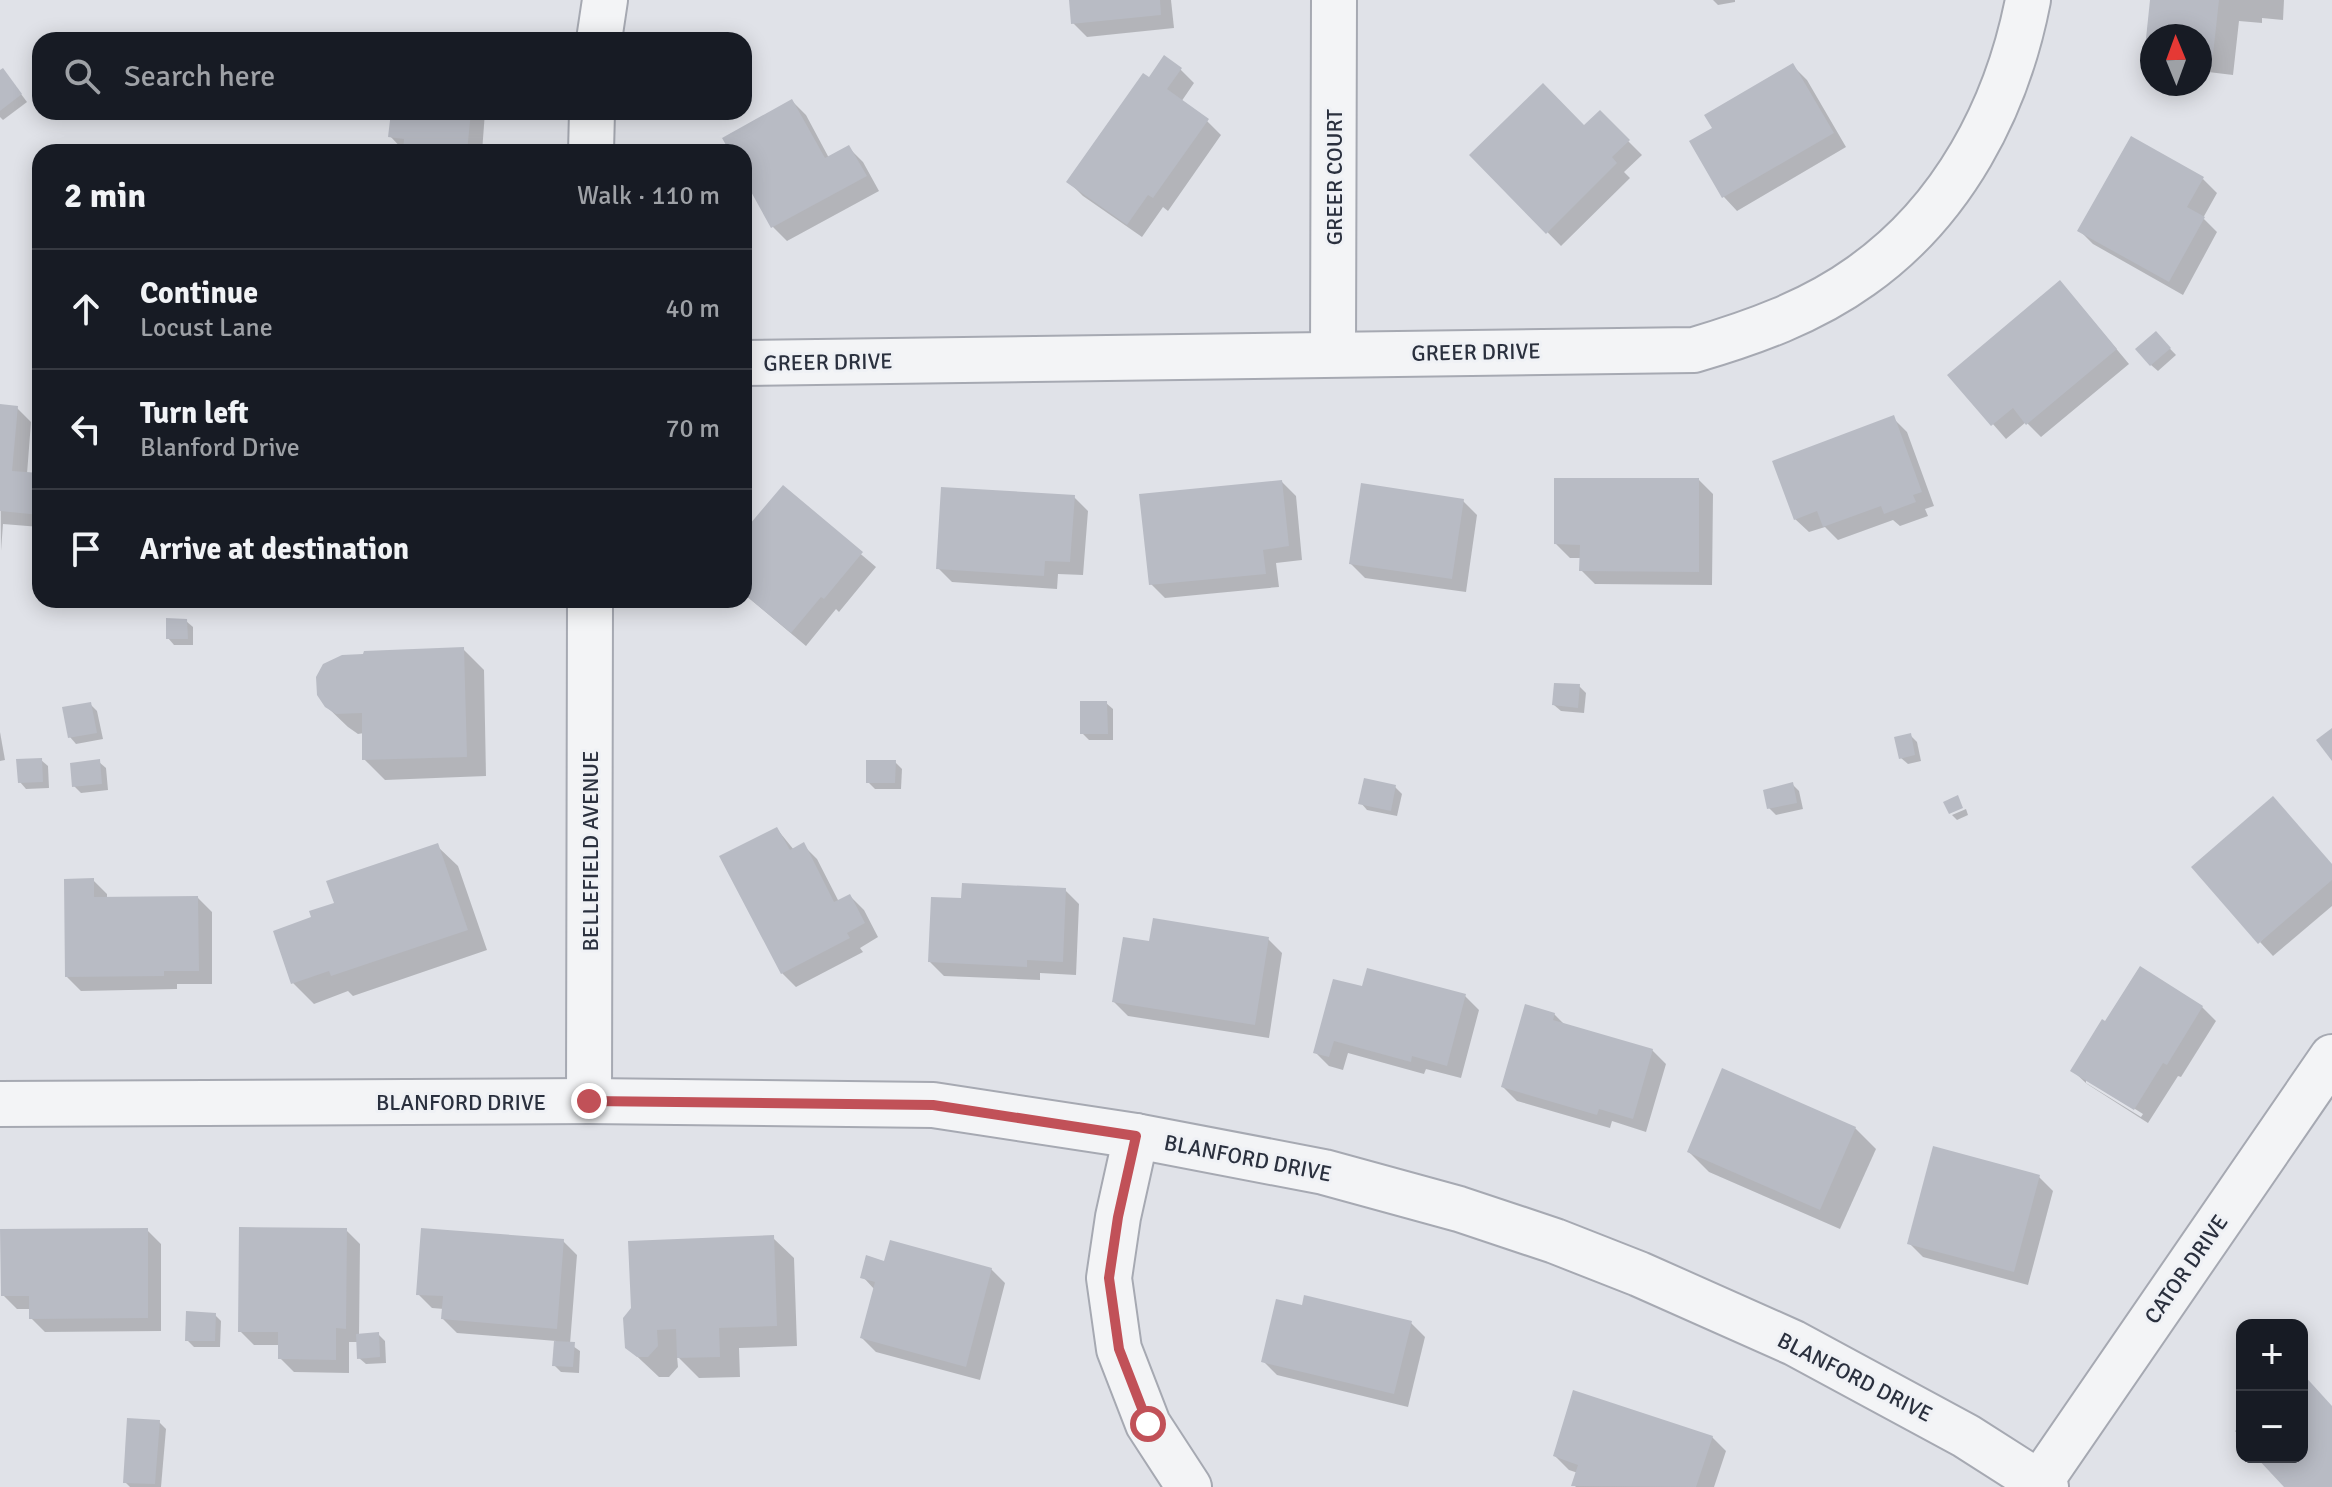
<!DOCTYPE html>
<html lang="en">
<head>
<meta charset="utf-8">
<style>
  body { margin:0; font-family:Signika,sans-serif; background:#242831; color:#f1f3f6 }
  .controls { position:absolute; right:24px; bottom:24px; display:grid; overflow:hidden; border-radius:16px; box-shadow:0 4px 20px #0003 }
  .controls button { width:72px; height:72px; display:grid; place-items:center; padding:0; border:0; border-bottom:2px solid #363941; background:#171b24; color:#f1f3f6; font:40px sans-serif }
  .compass { position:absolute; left:2140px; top:24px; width:72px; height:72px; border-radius:50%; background:#171b24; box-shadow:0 4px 20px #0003; rotate:359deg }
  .stop { position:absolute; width:24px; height:24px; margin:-18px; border:6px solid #c15158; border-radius:50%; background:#fff }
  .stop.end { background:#c15158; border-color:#fff; box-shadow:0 2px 8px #0008 }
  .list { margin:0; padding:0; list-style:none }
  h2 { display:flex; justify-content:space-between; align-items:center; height:104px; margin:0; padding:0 32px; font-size:34px }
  h2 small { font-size:26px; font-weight:400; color:#9ea1a6 }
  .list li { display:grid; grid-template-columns:52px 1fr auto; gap:24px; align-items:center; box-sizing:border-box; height:120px; padding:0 32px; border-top:2px solid #363941 }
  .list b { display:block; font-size:30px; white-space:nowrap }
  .list p { margin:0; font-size:26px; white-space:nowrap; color:#9ea1a6 }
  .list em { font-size:26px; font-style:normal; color:#9ea1a6 }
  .icon { flex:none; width:44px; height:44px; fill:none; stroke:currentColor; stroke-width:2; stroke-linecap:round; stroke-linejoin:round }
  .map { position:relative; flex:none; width:2332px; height:1487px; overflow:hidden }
  .search { position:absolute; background:#171b24; box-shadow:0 4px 20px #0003; left:32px; top:32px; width:720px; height:88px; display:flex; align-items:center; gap:20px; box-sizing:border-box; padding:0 28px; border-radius:24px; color:#9ea1a6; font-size:30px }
  .panel { position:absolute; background:#171b24; box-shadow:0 4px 20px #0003; left:32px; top:144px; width:720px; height:464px; border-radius:24px }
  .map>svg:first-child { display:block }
</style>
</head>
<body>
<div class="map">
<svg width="2332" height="1487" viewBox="0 0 2332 1487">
  <rect width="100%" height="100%" fill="#e0e2e8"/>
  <g fill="#0003" fill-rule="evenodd">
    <polygon points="1071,0 1171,0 1174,28 1087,37 1073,23"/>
    <polygon points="1713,0 1735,0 1735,2 1718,5"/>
    <polygon points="2152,0 2284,0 2283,20 2262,18 2262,23 2239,21 2233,75 2200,71 2200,36 2152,36 2152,53 2147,47"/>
    <polygon points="1793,66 1807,80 1846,147 1737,211 1724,197 1691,142 1715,128"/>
    <polygon points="1180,69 1194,83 1181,102 1207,121 1221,135 1168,211 1163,207 1142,237 1083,196 1069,182 1149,80"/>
    <polygon points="0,73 9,78 27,102 3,120 0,117"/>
    <polygon points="792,101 806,115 829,158 849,148 863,162 879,191 787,241 773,227 744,174 744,152 732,152"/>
    <polygon points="393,112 485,112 482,152 405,152 390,136"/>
    <polygon points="1600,113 1642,155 1624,172 1630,178 1561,246 1472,155 1585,128"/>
    <polygon points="2203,179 2217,193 2203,218 2217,232 2183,295 2093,244 2079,230"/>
    <polygon points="2073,297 2129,364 2041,437 2026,422 2006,439 1950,375"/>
    <polygon points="2156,334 2176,355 2158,371 2151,365"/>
    <polygon points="0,406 17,408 31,422 27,474 40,475 40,527 3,524 1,551"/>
    <polygon points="1893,418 1907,432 1934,506 1925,509 1928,516 1900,526 1893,520 1838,540 1825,527 1809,532 1795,519"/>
    <polygon points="1699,480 1713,494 1712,585 1595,584 1581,570 1582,558 1570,558 1556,544"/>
    <polygon points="1282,482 1296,496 1302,560 1276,563 1279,587 1165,598 1151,584"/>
    <polygon points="783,488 876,567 839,612 836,609 806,646 744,594 744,534"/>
    <polygon points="1074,497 1088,511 1083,575 1058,574 1057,589 952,582 938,568"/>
    <polygon points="1463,501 1477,515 1466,592 1365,578 1351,564"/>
    <polygon points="186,621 193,627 193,645 174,645 168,638"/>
    <polygon points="463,649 484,670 486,776 385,780 364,759 364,733 358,734 348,727 326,706"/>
    <polygon points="1579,686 1586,693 1584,713 1561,711 1554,705"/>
    <polygon points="1106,703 1113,709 1113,740 1089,740 1082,733"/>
    <polygon points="90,704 97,711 103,739 76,744 70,737"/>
    <polygon points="0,732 5,760 0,761"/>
    <polygon points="1910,735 1917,742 1921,761 1908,764 1901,758"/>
    <polygon points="41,760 48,766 49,788 26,789 20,782"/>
    <polygon points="99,762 106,768 108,790 81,793 74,786"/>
    <polygon points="895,762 902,769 901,789 875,789 868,782"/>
    <polygon points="1792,784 1799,791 1803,809 1776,815 1769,808"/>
    <polygon points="1395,787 1402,794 1397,816 1367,810 1361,803"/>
    <polygon points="1966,809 1968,815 1957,820 1952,815"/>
    <polygon points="777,829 794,850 803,845 817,859 839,902 850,896 864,910 878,937 860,948 863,952 796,987 782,973"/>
    <polygon points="437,846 458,866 487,950 353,996 348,991 314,1004 293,983 314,919"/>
    <polygon points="2332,865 2332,906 2273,956 2260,942"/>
    <polygon points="93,880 107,894 107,899 198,898 212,912 212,984 177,984 177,989 81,991 67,977"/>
    <polygon points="1065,890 1079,904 1076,975 1040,973 1040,980 944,976 930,962 963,900"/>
    <polygon points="1268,939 1282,953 1269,1038 1128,1016 1114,1002 1151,944"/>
    <polygon points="1363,989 1465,996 1479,1010 1461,1078 1426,1069 1424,1074 1348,1053 1343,1070 1329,1066 1315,1052"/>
    <path d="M 2202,1007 L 2216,1021 L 2181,1077 L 2178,1076 L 2148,1123 L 2087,1084 L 2073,1071 L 2106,1023 ZM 2086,1078 L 2143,1114 L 2141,1117 L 2086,1083 Z"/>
    <polygon points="1554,1014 1565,1025 1652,1050 1666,1064 1646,1132 1612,1121 1610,1128 1517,1101 1503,1087"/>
    <polygon points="1855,1128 1876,1149 1840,1229 1709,1172 1689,1152"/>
    <polygon points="2039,1177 2053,1191 2028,1285 1923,1257 1909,1243"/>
    <polygon points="147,1230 161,1244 161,1331 45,1332 31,1318 31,1309 17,1309 3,1295"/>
    <polygon points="346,1230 360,1244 359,1335 378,1334 385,1341 386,1363 366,1364 359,1358 358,1342 349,1342 349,1373 294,1372 280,1358 280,1345 254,1345 240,1331"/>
    <polygon points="773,1238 794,1258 797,1346 739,1348 740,1377 699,1378 677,1356 678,1367 669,1377 659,1377 627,1347"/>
    <polygon points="563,1241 577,1255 570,1344 580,1351 579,1373 561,1372 554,1365 556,1341 457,1333 443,1319 444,1309 432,1308 418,1294"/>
    <polygon points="885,1263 991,1269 1005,1283 980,1380 876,1352 862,1338 875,1290 863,1277"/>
    <polygon points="215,1315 221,1321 220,1347 194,1347 187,1340"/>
    <polygon points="1411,1323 1425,1337 1408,1407 1277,1375 1263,1361"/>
    <polygon points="159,1422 166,1429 161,1487 130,1487 125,1482"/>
    <polygon points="2242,1425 2242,1439 2235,1431"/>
    <polygon points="1712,1437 1726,1451 1714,1487 1576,1487 1574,1485 1578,1473 1569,1470 1555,1456"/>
  </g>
  <g fill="#b8bbc4">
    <polygon points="1069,0 1160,0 1161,15 1071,24"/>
    <polygon points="2150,0 2219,0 2213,55 2200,54 2200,36 2152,36 2152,49 2145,48"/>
    <polygon points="397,34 452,38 452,40 397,40"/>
    <polygon points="1164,55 1182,68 1167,89 1209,119 1153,198 1148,195 1127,225 1066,182 1143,73 1149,77"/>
    <polygon points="1793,63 1834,133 1722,198 1689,141 1712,128 1704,115"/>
    <polygon points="3,68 22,94 0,111 0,70"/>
    <polygon points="1543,83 1584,125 1600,110 1630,140 1612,157 1617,163 1546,234 1469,155"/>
    <polygon points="792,99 825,158 849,145 867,176 771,228 744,179 744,152 730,152 722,138"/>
    <polygon points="391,112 471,112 467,152 403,152 404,139 388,137"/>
    <polygon points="2131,136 2204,177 2187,207 2205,217 2169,282 2077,231"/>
    <polygon points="2060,280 2117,349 2026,425 2013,408 1991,426 1947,375"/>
    <polygon points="2156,331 2171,348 2150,366 2135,349"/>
    <polygon points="0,404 18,406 12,471 40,473 40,515 0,511"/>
    <polygon points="1894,415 1922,492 1913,495 1916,502 1884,514 1881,506 1823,527 1817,511 1794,520 1772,461"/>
    <polygon points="1554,478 1699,478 1699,572 1579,571 1580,545 1554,544"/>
    <polygon points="1282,480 1289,546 1263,550 1266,574 1149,585 1139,494"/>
    <polygon points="1361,483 1464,499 1452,579 1349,564"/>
    <polygon points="783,485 863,552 824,599 821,597 791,633 744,594 744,531"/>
    <polygon points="941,487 1075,495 1070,562 1045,561 1044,576 936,569"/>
    <polygon points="166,618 187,619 188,639 166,639"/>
    <polygon points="464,647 467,757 362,760 362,713 336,714 325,707 317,695 316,677 323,664 342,655 363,654 364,651"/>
    <polygon points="1554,683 1580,684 1578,708 1552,705"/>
    <polygon points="1080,701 1107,701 1108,734 1080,734"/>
    <polygon points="91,702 97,733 68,738 62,707"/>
    <polygon points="2332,728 2332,761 2316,740"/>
    <polygon points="1911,733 1915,755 1899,759 1894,737"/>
    <polygon points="42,758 43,782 18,783 16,759"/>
    <polygon points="100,759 102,784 72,787 70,763"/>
    <polygon points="866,760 896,760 895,783 866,783"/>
    <polygon points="1364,778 1396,785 1391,811 1358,804"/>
    <polygon points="1793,782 1797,803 1767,809 1763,790"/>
    <polygon points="1958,795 1963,808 1949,814 1943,802"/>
    <polygon points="2273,796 2332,864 2332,880 2258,944 2191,867"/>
    <polygon points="777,827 790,850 804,842 834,902 850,894 865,923 847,933 850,938 781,974 719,856"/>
    <polygon points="438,843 468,930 331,976 329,971 291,984 273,931 311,917 309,911 334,903 326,881"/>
    <polygon points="94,878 94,897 198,896 199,971 164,971 164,976 65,977 64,879"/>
    <polygon points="962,883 1066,888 1063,962 1027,960 1027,967 928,962 931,897 961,898"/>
    <polygon points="1153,918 1269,937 1255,1025 1112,1002 1123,937 1149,941"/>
    <polygon points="2140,966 2203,1006 2167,1065 2163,1063 2134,1110 2070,1071 2102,1019 2105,1021"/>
    <polygon points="1367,968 1466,994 1447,1066 1412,1056 1411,1062 1334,1041 1329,1057 1313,1053 1333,979 1362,986"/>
    <polygon points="1525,1004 1555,1013 1553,1020 1653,1049 1633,1119 1599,1109 1597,1115 1501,1087"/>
    <polygon points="1722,1068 1856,1127 1820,1210 1687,1152"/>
    <polygon points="1933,1146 2040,1175 2014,1272 1907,1244"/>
    <polygon points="239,1227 347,1228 346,1329 336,1328 336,1360 278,1359 278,1332 238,1332"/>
    <polygon points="148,1228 148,1318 29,1319 29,1296 1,1296 0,1229"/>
    <polygon points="421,1228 564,1239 557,1329 441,1319 443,1296 416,1295"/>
    <polygon points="774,1235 777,1326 719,1328 720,1357 677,1358 676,1329 657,1330 658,1346 648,1357 637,1357 625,1348 623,1318 631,1308 628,1241"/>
    <polygon points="890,1240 992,1268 966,1367 860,1338 875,1282 860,1278 866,1255 884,1261"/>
    <polygon points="1304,1295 1412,1321 1394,1394 1261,1362 1276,1299 1302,1305"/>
    <polygon points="186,1311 216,1313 215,1341 185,1341"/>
    <polygon points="379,1332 380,1357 357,1359 356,1334"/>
    <polygon points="554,1341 575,1342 573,1367 552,1366"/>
    <polygon points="2302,1373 2332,1406 2332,1487 2284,1487 2256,1457 2302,1457"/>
    <polygon points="1573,1390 1713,1436 1696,1487 1571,1486 1578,1465 1553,1456"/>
    <polygon points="127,1418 160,1420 155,1484 123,1483"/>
  </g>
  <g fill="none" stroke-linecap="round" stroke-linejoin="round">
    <defs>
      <g id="minor">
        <polyline points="599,40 605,0"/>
        <polyline points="591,152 592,112"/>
        <polyline points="1333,354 1334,0"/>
        <path d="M 744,363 L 1694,350 C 1752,333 1811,312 1861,276 C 1953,211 2007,108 2028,0"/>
        <polyline points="589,1101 590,600"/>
        <polyline points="0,1104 589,1101 933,1105 1136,1136 1324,1172 1459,1209 1555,1241 1639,1274 1794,1343 1966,1436 2046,1487"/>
        <polyline points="1136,1136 1118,1217 1109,1278 1119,1349 1148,1424 1189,1487"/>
        <polyline points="2040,1482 2332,1057"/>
      </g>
    </defs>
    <use href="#minor" stroke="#a6a9b2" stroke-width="48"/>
    <use href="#minor" stroke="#f3f4f6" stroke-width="44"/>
  </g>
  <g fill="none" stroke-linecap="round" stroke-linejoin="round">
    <polyline stroke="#c15158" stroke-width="10" points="589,1101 933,1105 1136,1136 1118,1217 1109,1278 1119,1349 1148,1424"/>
  </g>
  <g text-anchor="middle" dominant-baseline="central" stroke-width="6" stroke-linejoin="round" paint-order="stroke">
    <g font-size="22" fill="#2a303e" stroke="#eff1f5">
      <text transform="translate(1334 177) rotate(-90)">GREER COURT</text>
      <text transform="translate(1476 352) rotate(-1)">GREER DRIVE</text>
      <text transform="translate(828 362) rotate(-1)">GREER DRIVE</text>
      <text transform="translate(590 851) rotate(-90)">BELLEFIELD AVENUE</text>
      <text x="461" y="1102">BLANFORD DRIVE</text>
      <text transform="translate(1248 1158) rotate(11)">BLANFORD DRIVE</text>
      <text transform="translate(2186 1269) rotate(-55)">CATOR DRIVE</text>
      <text transform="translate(1855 1377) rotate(27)">BLANFORD DRIVE</text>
    </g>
  </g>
</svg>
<div class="controls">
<button>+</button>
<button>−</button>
</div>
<svg class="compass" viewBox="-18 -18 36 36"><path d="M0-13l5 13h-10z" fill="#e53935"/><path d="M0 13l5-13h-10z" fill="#9ea1a6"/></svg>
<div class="stop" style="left:1148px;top:1424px"></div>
<div class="stop end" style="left:589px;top:1101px"></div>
<div class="search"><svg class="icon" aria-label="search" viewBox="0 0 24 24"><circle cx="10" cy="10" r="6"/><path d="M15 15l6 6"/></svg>Search here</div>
<section class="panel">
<h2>2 min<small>Walk · 110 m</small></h2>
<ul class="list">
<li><svg class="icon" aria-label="ahead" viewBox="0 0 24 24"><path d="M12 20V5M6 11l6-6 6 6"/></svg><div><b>Continue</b><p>Locust Lane</p></div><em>40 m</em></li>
<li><svg class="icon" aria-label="left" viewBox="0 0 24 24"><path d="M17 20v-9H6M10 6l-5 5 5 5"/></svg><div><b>Turn left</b><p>Blanford Drive</p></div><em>70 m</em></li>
<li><svg class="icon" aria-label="arrive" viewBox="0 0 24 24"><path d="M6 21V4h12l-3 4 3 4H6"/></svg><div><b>Arrive at destination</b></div></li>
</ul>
</section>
</div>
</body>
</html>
